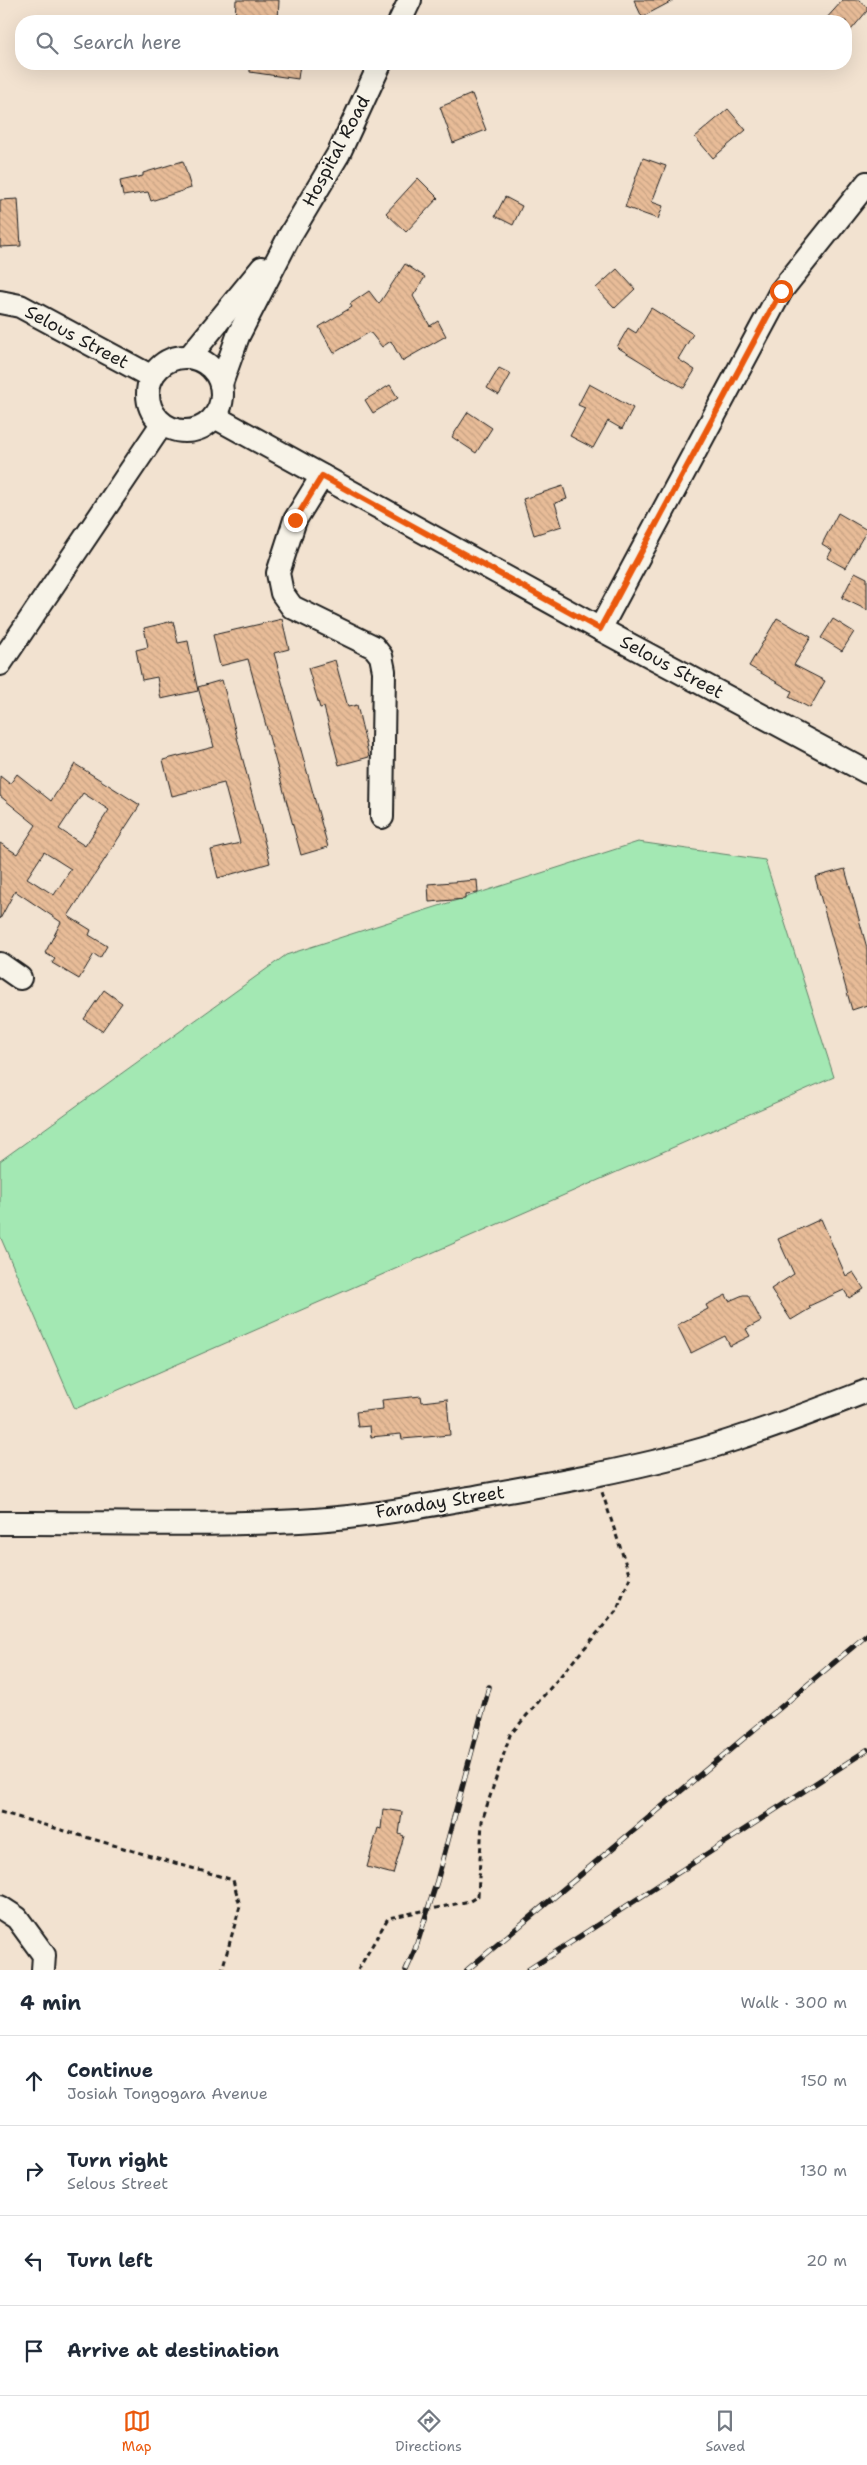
<!DOCTYPE html>
<html lang="en">
<head>
<meta charset="utf-8">
<style>
  body { margin:0; font-family:"Shantell Sans",sans-serif; background:#f6f6f7; color:#1f2937 }
  .stop { position:absolute; width:15px; height:15px; margin:-11px; border:4px solid #ea580c; border-radius:50%; background:#fff }
  .stop.end { background:#ea580c; border-color:#fff; box-shadow:0 1px 5px #0008 }
  .list { margin:0; padding:0; list-style:none }
  h2 { display:flex; justify-content:space-between; align-items:center; height:65px; margin:0; padding:0 20px; font-size:21px }
  h2 small { font-size:16px; font-weight:400; color:#747a83 }
  .list li { display:grid; grid-template-columns:32px 1fr auto; gap:15px; align-items:center; box-sizing:border-box; height:90px; padding:0 20px; border-top:1px solid #e0e1e3 }
  .list b { display:block; font-size:19px; white-space:nowrap }
  .list p { margin:0; font-size:16px; white-space:nowrap; color:#747a83 }
  .list em { font-size:16px; font-style:normal; color:#747a83 }
  .icon { flex:none; width:28px; height:28px; fill:none; stroke:currentColor; stroke-width:2; stroke-linecap:round; stroke-linejoin:round }
  .map { position:relative; flex:none; width:867px; height:1970px; overflow:hidden }
  .search { position:absolute; background:#fff; box-shadow:0 5px 20px #0002; left:15px; right:15px; top:15px; height:55px; display:flex; align-items:center; gap:12px; box-sizing:border-box; padding:0 18px; border-radius:20px; color:#747a83; font-size:19px }
  .sheet { height:425px; background:#fff }
  nav { display:flex; justify-content:space-around; align-items:center; box-sizing:border-box; height:70px; border-top:1px solid #e0e1e3; background:#fff; font-size:14px; color:#747a83 }
  nav a { display:grid; justify-items:center; gap:2px }
  nav .on { color:#ea580c }
  .map>svg:first-child { display:block }
</style>
</head>
<body>
<div class="map">
<svg width="867" height="1970" viewBox="0 0 867 1970">
  <defs>
    <pattern id="building-back-hatch" width="6" height="6" patternUnits="userSpaceOnUse" patternTransform="scale(1.25)"><rect width="6" height="6" fill="#e8bc98"/><path d="M-1 5l2 2M0 0l6 6M5-1l2 2" fill="none" stroke="#c6a182"/></pattern>
  </defs>
  <rect width="100%" height="100%" fill="#f2e2d0"/>
  <filter id="ink" filterUnits="userSpaceOnUse"><feTurbulence type="fractalNoise" baseFrequency=".02" numOctaves="2"/><feDisplacementMap in="SourceGraphic" scale="10" xChannelSelector="R" yChannelSelector="G"/><feConvolveMatrix kernelMatrix="1 2 1 2 8 2 1 2 1" color-interpolation-filters="sRGB"/></filter>
  <g filter="url(#ink)">
    <polygon fill="#a3e8b3" stroke="#608268" points="638,842 765,860 834,1077 75,1409 0,1236 0,1161 286,955"/>
    <g fill="url(#building-back-hatch)" stroke="#1c1c1c" fill-rule="evenodd">
      <polygon points="236,0 279,0 278,21 235,21"/>
      <polygon points="634,0 674,0 642,17"/>
      <polygon points="843,0 859,0 867,7 867,11 846,36 846,21 824,21"/>
      <polygon points="250,64 300,64 298,79 250,72"/>
      <polygon points="472,94 486,130 453,143 440,107"/>
      <polygon points="728,109 746,130 713,158 695,137"/>
      <polygon points="643,158 666,166 652,202 663,206 658,219 625,207"/>
      <polygon points="183,161 191,188 151,201 148,192 123,196 120,181 143,176 143,173"/>
      <polygon points="418,178 438,198 406,232 386,213"/>
      <polygon points="505,197 522,206 513,225 495,216"/>
      <polygon points="18,199 21,246 0,247 0,200"/>
      <polygon points="405,264 425,277 413,296 430,326 438,321 446,336 402,361 391,341 382,347 370,332 334,353 319,327 352,307 350,304 369,291 379,304"/>
      <polygon points="617,269 635,289 615,308 596,288"/>
      <polygon points="651,308 693,334 678,359 695,370 684,388 617,347 628,328 636,333"/>
      <polygon points="499,368 511,374 499,395 487,388"/>
      <polygon points="589,384 633,408 622,429 608,421 593,448 570,436 585,408 578,405"/>
      <polygon points="390,385 398,398 373,413 365,400"/>
      <polygon points="468,412 492,428 476,453 452,437"/>
      <polygon points="563,486 567,499 555,503 562,526 534,535 523,499"/>
      <polygon points="838,513 867,530 845,568 827,558 832,550 822,544"/>
      <polygon points="855,572 867,578 867,610 842,598"/>
      <polygon points="777,618 811,637 794,665 825,681 810,708 789,697 792,691 749,666"/>
      <polygon points="282,619 289,649 274,653 328,847 301,855 248,659 220,666 213,635"/>
      <polygon points="833,619 854,632 842,651 821,638"/>
      <polygon points="173,621 178,643 188,641 198,691 161,699 157,677 142,680 136,650 148,647 144,628"/>
      <polygon points="335,660 348,707 357,705 369,757 339,765 324,707 320,708 308,668"/>
      <polygon points="222,680 270,863 218,878 211,850 240,843 224,783 172,796 163,760 214,747 198,687"/>
      <path d="M 75,764 L 140,805 L 68,916 L 91,930 L 89,935 L 107,946 L 100,958 L 94,954 L 79,979 L 52,963 L 55,959 L 45,953 L 61,922 L 15,891 L 0,919 L 0,843 L 17,854 L 36,825 L 0,796 L 0,776 L 10,784 L 17,774 L 51,801 ZM 83,793 L 109,810 L 85,846 L 59,829 ZM 44,852 L 71,869 L 54,895 L 27,878 Z"/>
      <polygon points="845,869 867,948 867,1005 852,1010 815,877"/>
      <polygon points="477,880 478,893 465,894 465,899 429,902 428,884"/>
      <polygon points="104,990 122,1003 102,1031 84,1019"/>
      <polygon points="821,1219 846,1276 853,1272 864,1289 849,1298 844,1290 809,1306 811,1308 791,1320 771,1289 794,1274 778,1239"/>
      <polygon points="726,1295 729,1301 743,1295 748,1295 761,1321 746,1329 750,1336 730,1346 725,1336 691,1353 677,1325 708,1309 706,1305"/>
      <polygon points="421,1396 422,1402 447,1399 450,1435 402,1439 401,1434 371,1437 370,1426 358,1427 356,1412 383,1409 382,1400"/>
      <polygon points="383,1809 402,1812 399,1834 404,1836 393,1874 367,1867 378,1828 381,1829"/>
    </g>
    <g fill="none" stroke-linecap="round" stroke-linejoin="round">
      <defs>
        <g id="minor">
          <polyline points="400,21 410,0"/>
          <polyline points="0,302 20,306 152,377"/>
          <polyline points="190,356 262,268"/>
          <circle cx="185" cy="394" r="37"/>
          <polyline points="221,384 238,336 289,237 339,153 380,64"/>
          <polyline points="215,417 600,629 867,772"/>
          <polyline points="322,476 295,520 278,573 282,593 292,607 374,647 381,656 384,671 382,817"/>
          <polyline points="600,629 781,291 867,183"/>
          <polyline points="0,664 162,424"/>
          <polyline points="0,964 20,978"/>
          <path d="M 0,1523 C 105,1522 210,1527 315,1520 C 373,1516 430,1505 486,1495 C 554,1483 621,1471 686,1454 C 748,1437 807,1414 867,1391"/>
          <polyline points="0,1907 17,1918 44,1955 43,1970"/>
        </g>
      </defs>
      <use href="#minor" stroke="#1c1c1c" stroke-width="26"/>
      <g stroke="#1c1c1c" stroke-width="3" stroke-dasharray="5 4" stroke-linecap="butt">
        <polyline points="0,1812 233,1880 240,1906 222,1970"/>
        <polyline points="358,1970 388,1918 470,1901 478,1896 482,1821 510,1735 617,1610 630,1577 602,1492"/>
      </g>
      <use href="#minor" stroke="#f7f3e8" stroke-width="22"/>
      <defs>
        <g id="rail">
          <polyline points="406,1970 415,1950 437,1881 489,1687"/>
          <polyline points="467,1970 867,1635"/>
          <polyline points="528,1970 867,1750"/>
        </g>
      </defs>
      <use href="#rail" stroke="#1c1c1c" stroke-width="5.5"/>
      <use href="#rail" stroke="#f7f3e8" stroke-width="4" stroke-dasharray="11" stroke-linecap="butt"/>
    </g>
  </g>
  <g fill="none" stroke-linecap="round" stroke-linejoin="round" filter="url(#ink)">
    <polyline stroke="#ea580c" stroke-width="6" points="295,520 322,476 600,629 781,291"/>
  </g>
  <g text-anchor="middle" dominant-baseline="central" stroke-width="4" stroke-linejoin="round" paint-order="stroke">
    <g font-size="18" fill="#1c1c1c" stroke="#f7f3e8">
      <text transform="translate(336 151) rotate(-62)">Hospital Road</text>
      <text transform="translate(77 337) rotate(28)">Selous Street</text>
      <text transform="translate(672 667) rotate(28)">Selous Street</text>
      <text transform="translate(440 1502) rotate(-9)">Faraday Street</text>
    </g>
  </g>
</svg>
<div class="stop" style="left:781px;top:291px"></div>
<div class="stop end" style="left:295px;top:520px"></div>
<div class="search"><svg class="icon" aria-label="search" viewBox="0 0 24 24"><circle cx="10" cy="10" r="6"/><path d="M15 15l6 6"/></svg>Search here</div>
</div>
<section class="sheet">
<h2>4 min<small>Walk · 300 m</small></h2>
<ul class="list">
<li><svg class="icon" aria-label="ahead" viewBox="0 0 24 24"><path d="M12 20V5M6 11l6-6 6 6"/></svg><div><b>Continue</b><p>Josiah Tongogara Avenue</p></div><em>150 m</em></li>
<li><svg class="icon" aria-label="right" viewBox="0 0 24 24"><path d="M7 20v-9h11M14 6l5 5-5 5"/></svg><div><b>Turn right</b><p>Selous Street</p></div><em>130 m</em></li>
<li><svg class="icon" aria-label="left" viewBox="0 0 24 24"><path d="M17 20v-9H6M10 6l-5 5 5 5"/></svg><div><b>Turn left</b></div><em>20 m</em></li>
<li><svg class="icon" aria-label="arrive" viewBox="0 0 24 24"><path d="M6 21V4h12l-3 4 3 4H6"/></svg><div><b>Arrive at destination</b></div></li>
</ul>
</section>
<nav>
<a class="on"><svg class="icon" aria-label="map" viewBox="0 0 24 24"><path d="M3 6l6-2 6 2 6-2v14l-6 2-6-2-6 2zM9 4v14M15 6v14"/></svg>Map</a>
<a><svg class="icon" aria-label="directions" viewBox="0 0 24 24"><path d="M12 3l9 9-9 9-9-9zM9 14v-3h6M13 9l2 2-2 2"/></svg>Directions</a>
<a><svg class="icon" aria-label="saved" viewBox="0 0 24 24"><path d="M7 4h10v16l-5-4-5 4z"/></svg>Saved</a>
</nav>
</body>
</html>
